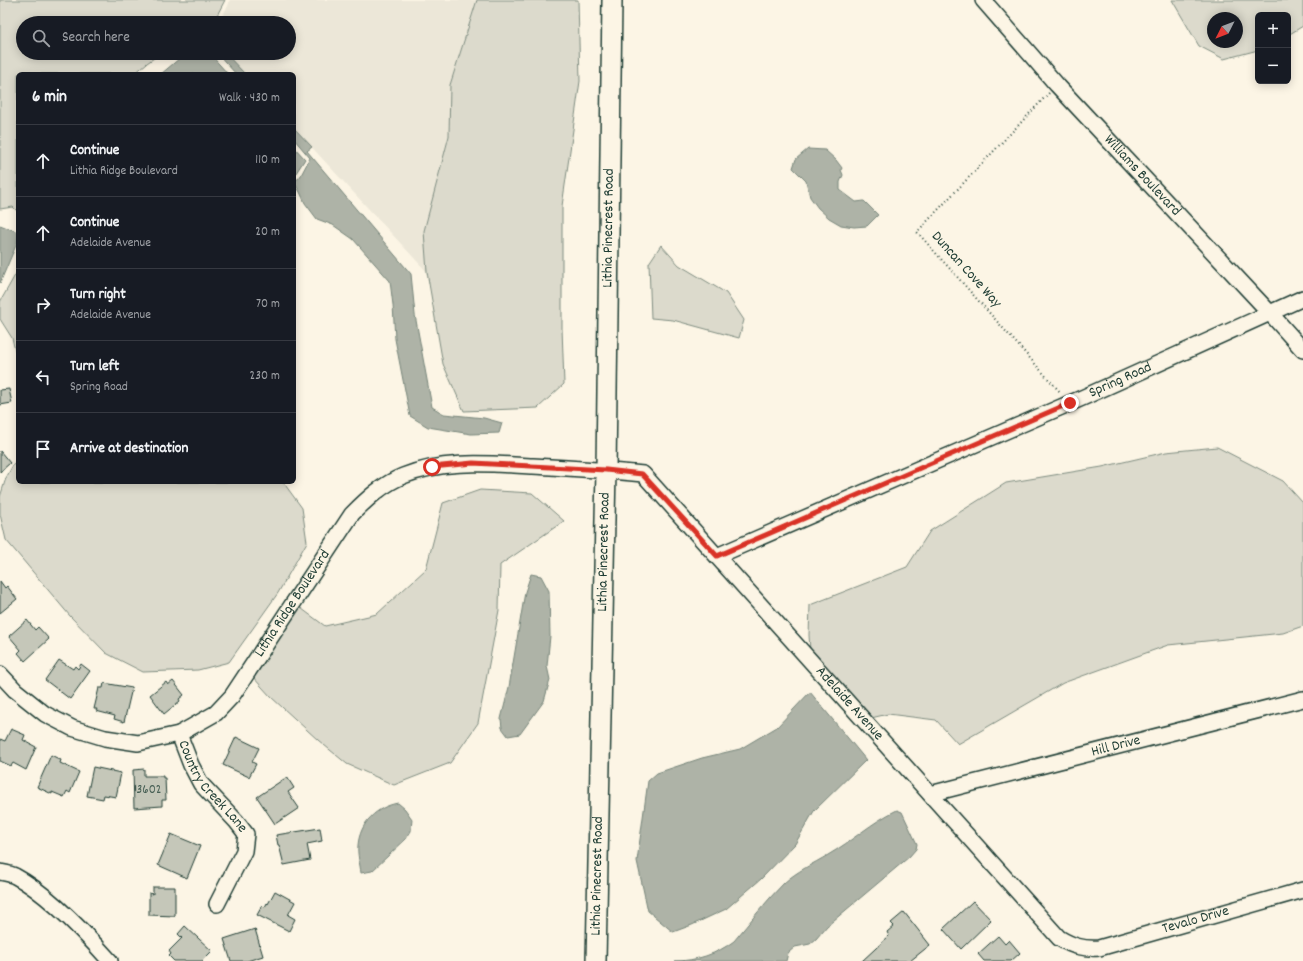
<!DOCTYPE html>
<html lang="en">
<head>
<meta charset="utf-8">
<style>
  body { margin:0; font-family:Dekko,sans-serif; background:#242831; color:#f1f3f6 }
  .controls { position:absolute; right:12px; top:12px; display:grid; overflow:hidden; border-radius:6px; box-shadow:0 2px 10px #0003 }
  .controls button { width:36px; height:36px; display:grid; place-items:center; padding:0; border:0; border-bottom:1px solid #363941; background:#171b24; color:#f1f3f6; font:20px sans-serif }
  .compass { position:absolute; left:1207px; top:12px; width:36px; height:36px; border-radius:50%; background:#171b24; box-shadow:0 2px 10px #0003; rotate:228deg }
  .stop { position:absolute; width:12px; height:12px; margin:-9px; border:3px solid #d93025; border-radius:50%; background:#fff }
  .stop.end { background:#d93025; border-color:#fff; box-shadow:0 1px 4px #0008 }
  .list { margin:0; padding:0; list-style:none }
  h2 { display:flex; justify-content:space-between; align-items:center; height:52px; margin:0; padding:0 16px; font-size:17px }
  h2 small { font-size:13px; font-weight:400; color:#9ea1a6 }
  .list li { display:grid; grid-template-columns:26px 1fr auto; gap:12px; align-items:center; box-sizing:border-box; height:72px; padding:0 16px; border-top:1px solid #363941 }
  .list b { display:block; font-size:15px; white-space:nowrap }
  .list p { margin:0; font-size:13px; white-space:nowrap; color:#9ea1a6 }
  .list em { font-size:13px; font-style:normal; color:#9ea1a6 }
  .icon { flex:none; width:22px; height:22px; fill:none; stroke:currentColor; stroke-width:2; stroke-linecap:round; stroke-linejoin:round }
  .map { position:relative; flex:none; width:1303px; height:961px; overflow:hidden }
  .search { position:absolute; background:#171b24; box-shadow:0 2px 10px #0003; left:16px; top:16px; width:280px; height:44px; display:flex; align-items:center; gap:10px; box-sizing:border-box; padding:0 14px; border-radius:22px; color:#9ea1a6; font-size:15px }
  .panel { position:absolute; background:#171b24; box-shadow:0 2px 10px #0003; left:16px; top:72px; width:280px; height:412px; border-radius:6px }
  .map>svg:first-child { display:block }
</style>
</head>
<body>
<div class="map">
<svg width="1303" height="961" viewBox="0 0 1303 961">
  <rect width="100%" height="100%" fill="#fcf5e5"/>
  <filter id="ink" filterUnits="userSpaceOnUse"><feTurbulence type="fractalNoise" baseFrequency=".025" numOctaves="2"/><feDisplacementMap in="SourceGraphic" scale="8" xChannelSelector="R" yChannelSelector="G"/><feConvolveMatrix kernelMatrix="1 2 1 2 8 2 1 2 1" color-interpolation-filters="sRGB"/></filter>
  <g filter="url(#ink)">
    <polygon fill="#ece7d8" points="230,0 477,0 450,85 449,136 424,231 427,272 294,128 294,74 245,74 225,53 289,53 289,23 218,23 228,6"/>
    <g fill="#dcdacc" stroke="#7e8c80" fill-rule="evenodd">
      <polygon points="0,0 225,0 213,23 23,23 23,53 161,53 147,63 134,74 18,74 18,212 13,207 0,209"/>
      <polygon points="477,0 578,0 580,81 562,206 562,328 564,384 538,408 464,411 443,364 427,272 424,231 449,136 450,85"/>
      <path d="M 1172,0 L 1303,0 L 1303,26 L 1288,35 L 1288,15 L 1258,15 L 1258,50 L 1224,59 L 1199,46 ZM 1213,18 L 1237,18 L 1237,42 L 1213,42 Z"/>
      <polygon points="661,245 679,265 726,293 744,320 739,338 673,320 651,318 649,263"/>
      <polygon points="18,270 18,363 12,338 0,319 0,302"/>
      <polygon points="1217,447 1283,481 1303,503 1303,626 1283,633 1168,645 1063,683 958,744 936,720 888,714 871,718 810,651 809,635 810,605 907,567 930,531 1006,483 1102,467 1166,452"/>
      <polygon points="18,456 18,482 283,482 302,508 307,542 278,593 229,662 198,670 143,672 106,653 70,616 6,540 0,514 0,497 6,478"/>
      <polygon points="480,490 532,493 564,521 500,565 499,610 478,723 450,763 394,785 347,764 318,740 271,697 252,676 298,606 325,626 377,614 426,569 443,503"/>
    </g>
    <g fill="#aeb3a7" stroke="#758479">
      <polygon points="186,53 209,53 228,74 161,74"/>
      <polygon points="217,53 225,53 245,74 236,74"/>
      <polygon points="294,128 312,147 307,151 411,274 415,315 432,407 444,414 484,418 502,423 499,433 471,434 428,427 410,416 395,339 393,305 390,281 353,239 333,225 317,219 305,203 300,192 294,182 300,177 310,158 294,139"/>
      <polygon points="294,147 305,159 294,176"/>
      <polygon points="808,149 825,150 836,160 842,168 841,170 843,175 840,182 840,190 856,202 864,201 878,215 867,226 854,227 841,225 829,218 818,208 810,197 806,181 793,168 796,159"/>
      <polygon points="0,225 18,232 17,243 0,283"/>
      <polygon points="531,574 541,576 549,591 550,636 547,666 550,680 544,701 520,734 508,736 502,728 501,719 509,687 525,592"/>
      <polygon points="810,692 866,760 814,811 795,844 761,879 726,909 692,925 673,932 648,911 637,861 648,781 657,773 702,758 740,749 777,727"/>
      <path d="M 398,803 L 405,809 L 412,819 L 411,831 L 406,839 L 372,871 L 361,873 C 360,864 357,854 358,845 C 360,823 376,807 398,803 Z"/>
      <path d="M 897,810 L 902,812 L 917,844 L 916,849 L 909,857 L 827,926 L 816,939 L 810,944 L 795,947 L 788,953 L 786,961 L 675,961 C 696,961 717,954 734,941 C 750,922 766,901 784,883 C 797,871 813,864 828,855 C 852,841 872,822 897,810 Z"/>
    </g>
    <g fill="#c5c7b9" stroke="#1f3d34">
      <polygon points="9,389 12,403 0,405 0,390"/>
      <polygon points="0,451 10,463 0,472"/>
      <polygon points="0,581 5,588 7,586 17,599 0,613"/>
      <polygon points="27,620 35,630 38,627 49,639 25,661 18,653 21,650 9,636"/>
      <polygon points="59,660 73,669 75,666 78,669 81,664 90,671 70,699 45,680"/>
      <polygon points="173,681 184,695 179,699 180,701 164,714 150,695 166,682 168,685"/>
      <polygon points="104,683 132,688 124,722 114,719 115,716 96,711 97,709 94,709 99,688 103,688"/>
      <polygon points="11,729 25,735 23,740 36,747 26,770 13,763 11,766 0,761 0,739 5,741"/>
      <polygon points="236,737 259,748 252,762 256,764 249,777 223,765"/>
      <polygon points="51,755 61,760 60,763 79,772 70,793 67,791 64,797 52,792 52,794 37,787"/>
      <polygon points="93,767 121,773 116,797 104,795 103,799 87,796"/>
      <polygon points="144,769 144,776 163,776 163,778 165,778 166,800 162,800 162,806 134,808 133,770"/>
      <polygon points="287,777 294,788 288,792 299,808 275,824 257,797"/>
      <polygon points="320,828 322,841 307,844 310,860 284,865 279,845 278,845 276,835"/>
      <polygon points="171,834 200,846 187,878 158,865"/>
      <polygon points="153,887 175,887 175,916 149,915 149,893 153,894"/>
      <polygon points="275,891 295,902 288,915 295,919 289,931 257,915 262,906 265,907 267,903 268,904"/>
      <polygon points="973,901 991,920 961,949 943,929"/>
      <polygon points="904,912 930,945 910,961 862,961 889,936 887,932 894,926 891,923"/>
      <polygon points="185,926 212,951 202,961 174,961 169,956 171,954 169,951 182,938 178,934"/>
      <polygon points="255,929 263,956 247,961 231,961 224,939"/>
      <polygon points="998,936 1005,944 1009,940 1020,953 1011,961 984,961 978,954"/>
    </g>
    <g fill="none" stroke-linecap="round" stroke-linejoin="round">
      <defs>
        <g id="minor">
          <path id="s1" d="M 983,0 L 1057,85 L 1270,313 L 1303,350"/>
          <path id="s2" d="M 717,556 L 1082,398 L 1303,298"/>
          <path id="s3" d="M 0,674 L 15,690 L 45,714 L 72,728 L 105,738 L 138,743 L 179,734 L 216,713 L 232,696 L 352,514 C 367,499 383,484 403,476 C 444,459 490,464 533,466 C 570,468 606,470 643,474 L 1059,938 C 1072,946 1083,949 1099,948 L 1303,890"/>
          <path id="s4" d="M 179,734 L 191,765 L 201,784 L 236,821 L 246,834 L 244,851 L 217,904"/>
          <path id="s5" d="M 930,794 L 1303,699"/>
          <path d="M 0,872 C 5,873 11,874 15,876 C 47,893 86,934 110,961"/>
        </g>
        <g id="major">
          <path id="s6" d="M 596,961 L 606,470 L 612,0"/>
        </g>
      </defs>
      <use href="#minor" stroke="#1f3d34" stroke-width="18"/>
      <use href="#major" stroke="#1f3d34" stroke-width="22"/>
      <polyline stroke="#1f3d34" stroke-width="2" stroke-dasharray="1 3" stroke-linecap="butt" points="1049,93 917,232 1061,393"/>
      <use href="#minor" stroke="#fcf5e5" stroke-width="15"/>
      <use href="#major" stroke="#fcf5e5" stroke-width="19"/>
    </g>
  </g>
  <g fill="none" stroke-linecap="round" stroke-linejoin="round" filter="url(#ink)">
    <polyline stroke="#d93025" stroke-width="5" points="432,467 473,463 606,470 642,474 717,556 1070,403"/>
  </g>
  <g text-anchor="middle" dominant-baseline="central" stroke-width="4" stroke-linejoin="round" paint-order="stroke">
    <g font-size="13" fill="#486055">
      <text x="149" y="790">3602</text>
    </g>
    <g font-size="15" fill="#1f3d34" stroke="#fcf5e5">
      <text stroke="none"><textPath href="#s1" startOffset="237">Williams Boulevard</textPath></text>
      <text stroke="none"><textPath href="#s6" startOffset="733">Lithia Pinecrest Road</textPath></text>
      <text transform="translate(966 270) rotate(48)">Duncan Cove Way</text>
      <text stroke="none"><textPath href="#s2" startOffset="440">Spring Road</textPath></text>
      <text stroke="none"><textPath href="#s6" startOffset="409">Lithia Pinecrest Road</textPath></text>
      <text stroke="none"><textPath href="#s3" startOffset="377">Lithia Ridge Boulevard</textPath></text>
      <text stroke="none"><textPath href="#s3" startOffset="1099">Adelaide Avenue</textPath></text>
      <text stroke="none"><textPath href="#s5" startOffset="192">Hill Drive</textPath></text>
      <text stroke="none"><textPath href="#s4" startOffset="63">Country Creek Lane</textPath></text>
      <text stroke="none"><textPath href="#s6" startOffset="85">Lithia Pinecrest Road</textPath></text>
      <text stroke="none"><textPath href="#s3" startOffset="1556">Tevalo Drive</textPath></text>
    </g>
  </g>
</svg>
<div class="controls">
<button>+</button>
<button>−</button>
</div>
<svg class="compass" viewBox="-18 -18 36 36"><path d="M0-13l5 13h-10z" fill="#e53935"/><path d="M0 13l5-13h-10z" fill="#9ea1a6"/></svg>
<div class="stop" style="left:432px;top:467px"></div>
<div class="stop end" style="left:1070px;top:403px"></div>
<div class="search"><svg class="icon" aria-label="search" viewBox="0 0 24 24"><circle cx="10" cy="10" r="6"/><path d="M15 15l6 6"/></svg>Search here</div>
<section class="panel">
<h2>6 min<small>Walk · 430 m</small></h2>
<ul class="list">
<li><svg class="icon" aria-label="ahead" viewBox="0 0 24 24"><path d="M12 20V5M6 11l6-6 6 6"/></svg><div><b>Continue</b><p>Lithia Ridge Boulevard</p></div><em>110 m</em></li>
<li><svg class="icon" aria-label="ahead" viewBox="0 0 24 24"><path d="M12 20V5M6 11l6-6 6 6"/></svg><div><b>Continue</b><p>Adelaide Avenue</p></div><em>20 m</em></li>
<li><svg class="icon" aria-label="right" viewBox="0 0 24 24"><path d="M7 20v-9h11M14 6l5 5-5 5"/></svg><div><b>Turn right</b><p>Adelaide Avenue</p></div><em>70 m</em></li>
<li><svg class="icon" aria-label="left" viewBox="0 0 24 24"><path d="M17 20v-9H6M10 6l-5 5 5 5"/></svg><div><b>Turn left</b><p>Spring Road</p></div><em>230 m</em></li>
<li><svg class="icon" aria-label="arrive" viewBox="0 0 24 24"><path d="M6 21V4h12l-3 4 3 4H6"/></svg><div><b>Arrive at destination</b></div></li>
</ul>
</section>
</div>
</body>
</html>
